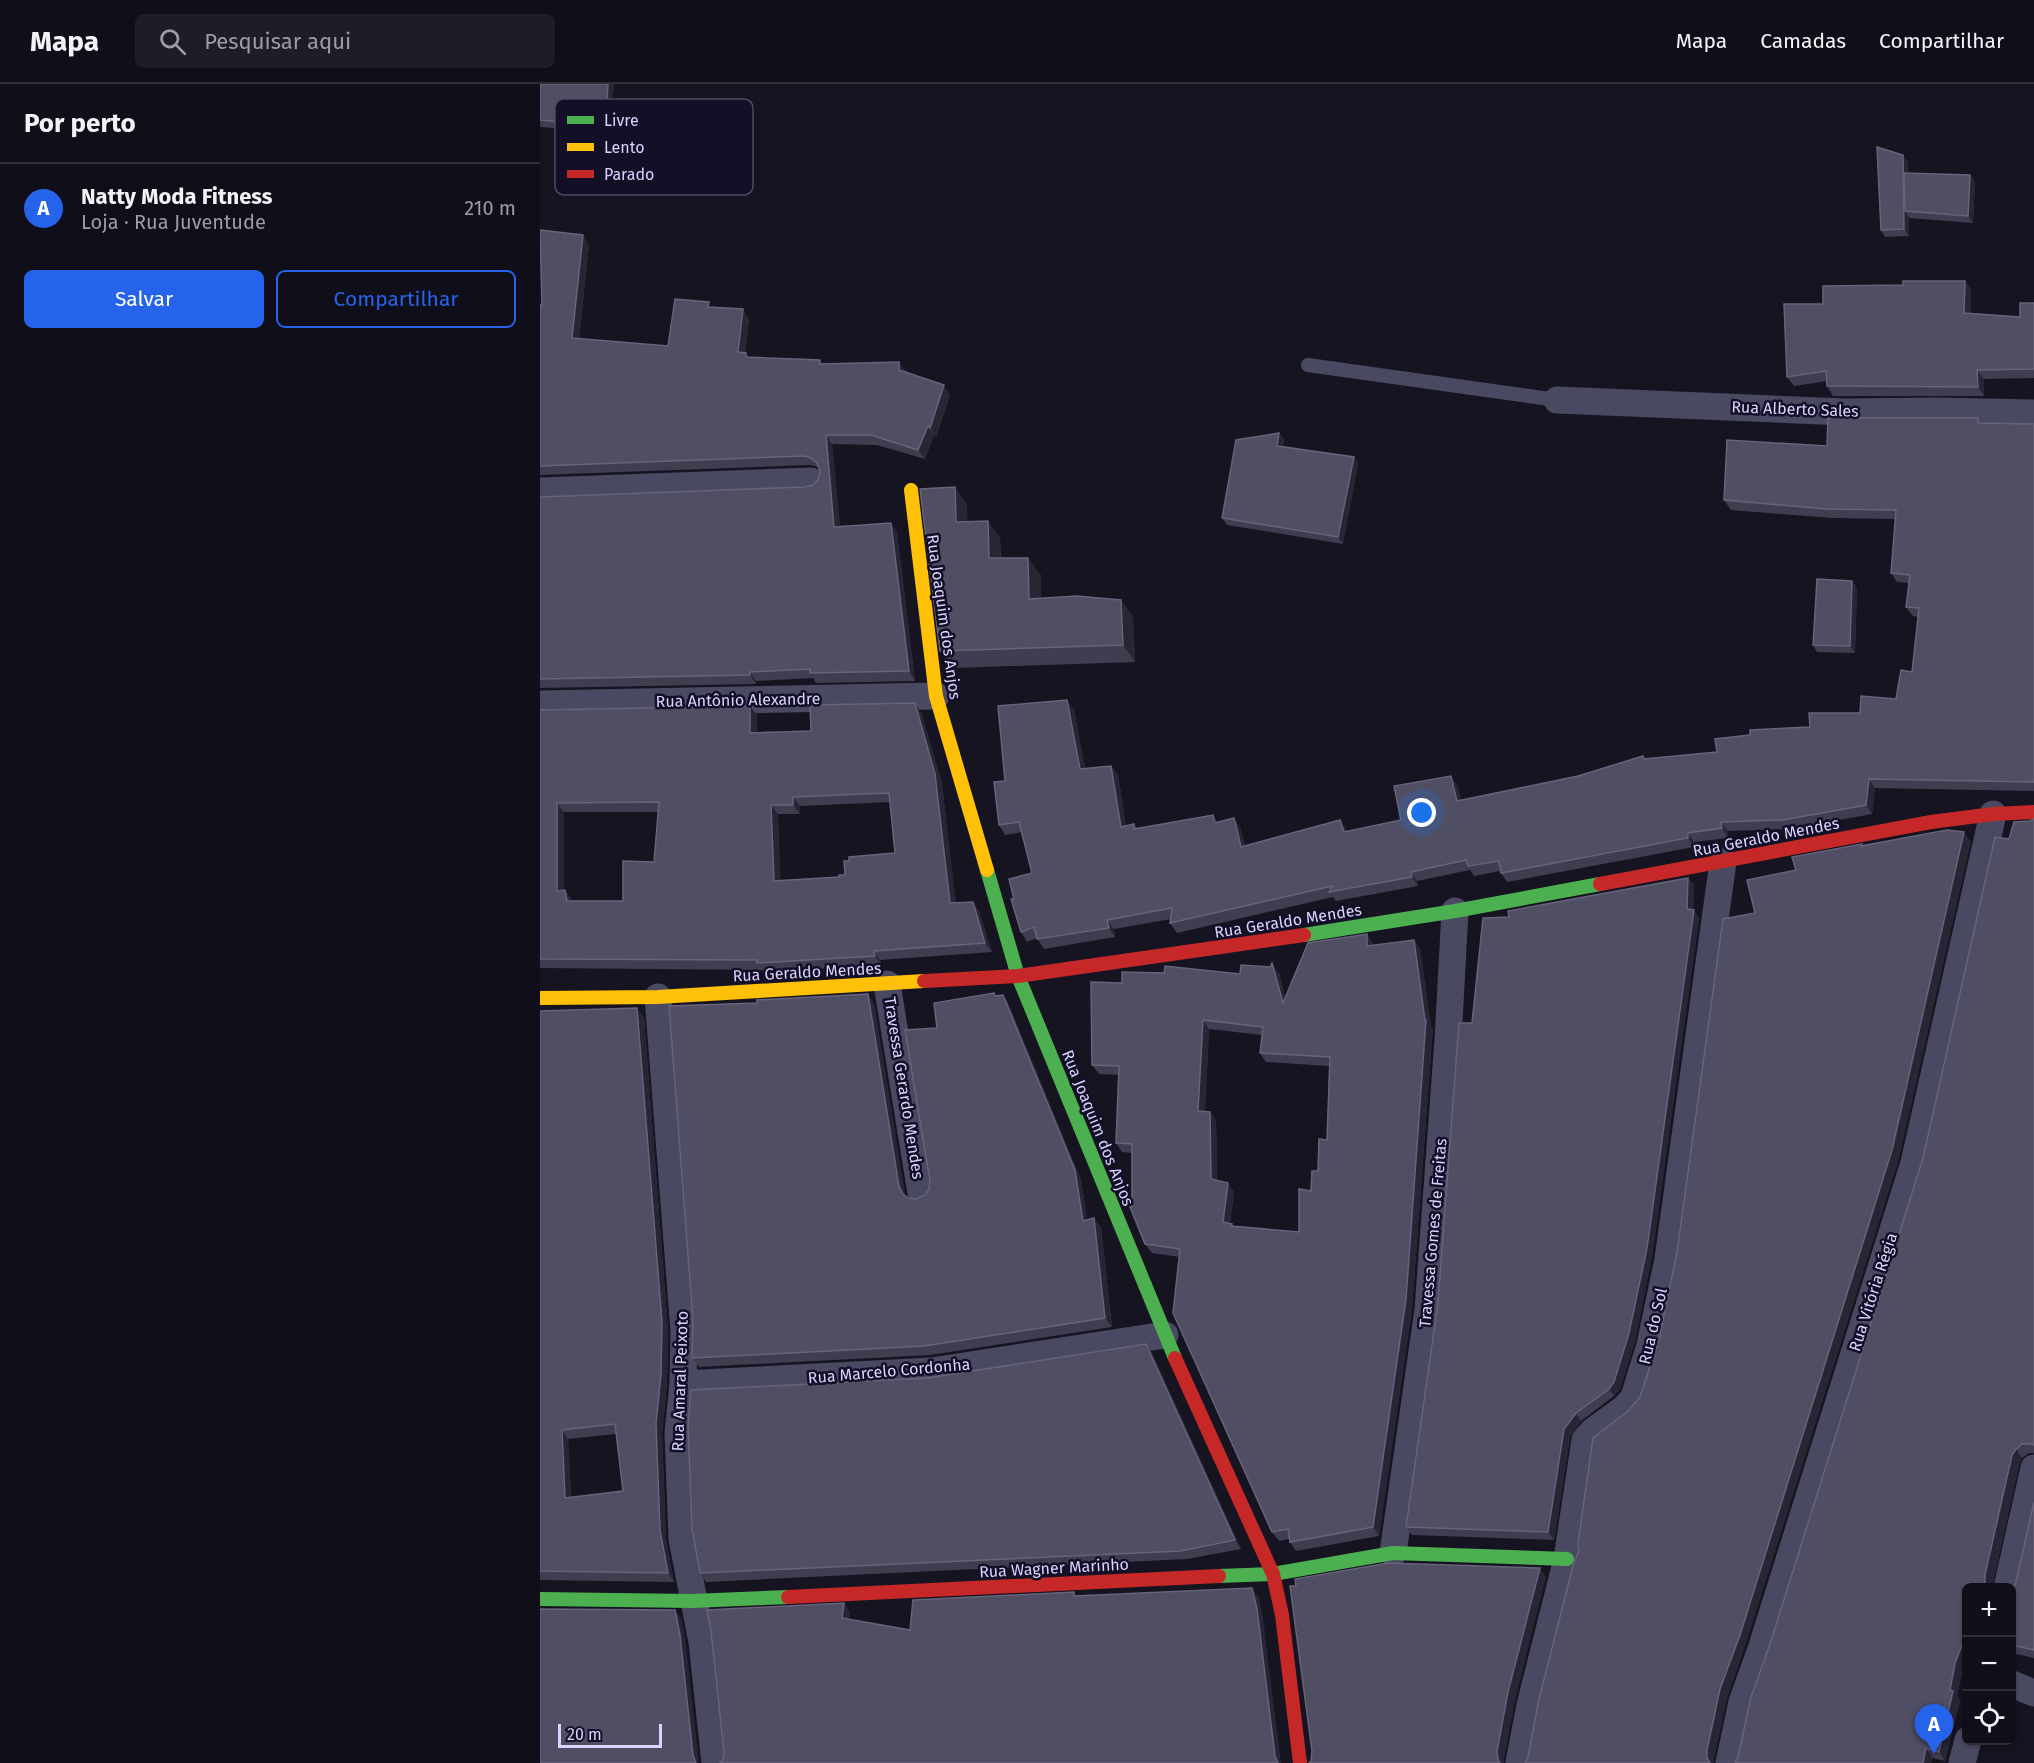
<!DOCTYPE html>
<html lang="pt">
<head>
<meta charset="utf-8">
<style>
  body { margin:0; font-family:"Fira Sans",sans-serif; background:#1e1d26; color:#f1f3f6 }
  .controls { position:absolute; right:18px; bottom:18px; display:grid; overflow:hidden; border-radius:9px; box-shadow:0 2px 4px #0004 }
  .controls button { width:54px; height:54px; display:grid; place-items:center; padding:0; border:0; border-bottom:2px solid #302f38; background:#100f19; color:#f1f3f6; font:30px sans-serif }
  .scale { position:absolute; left:18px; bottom:15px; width:104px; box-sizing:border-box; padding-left:6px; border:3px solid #d9d4ff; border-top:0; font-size:16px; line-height:21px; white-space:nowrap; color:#d9d4ff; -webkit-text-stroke:4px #130f26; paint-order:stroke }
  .you { position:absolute; left:882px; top:729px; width:21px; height:21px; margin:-15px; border:4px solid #fff; border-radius:50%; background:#1a73e8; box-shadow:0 0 0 9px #1a73e833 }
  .badge { display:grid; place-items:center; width:39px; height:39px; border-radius:50%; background:#2563eb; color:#fff; font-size:20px; font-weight:700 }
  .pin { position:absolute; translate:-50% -50px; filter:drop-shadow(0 2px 3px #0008) }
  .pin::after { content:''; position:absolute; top:32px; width:21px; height:18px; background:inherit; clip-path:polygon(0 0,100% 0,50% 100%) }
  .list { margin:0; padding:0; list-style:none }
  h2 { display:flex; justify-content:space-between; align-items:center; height:78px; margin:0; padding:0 24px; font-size:26px }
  h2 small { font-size:20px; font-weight:400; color:#9c9ca2 }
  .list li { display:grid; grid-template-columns:39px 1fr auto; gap:18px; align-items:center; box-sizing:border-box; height:90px; padding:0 24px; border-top:2px solid #302f38 }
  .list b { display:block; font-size:22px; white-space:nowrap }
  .list p { margin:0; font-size:20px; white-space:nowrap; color:#9c9ca2 }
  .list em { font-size:20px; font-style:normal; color:#9c9ca2 }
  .actions { display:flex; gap:12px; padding:18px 24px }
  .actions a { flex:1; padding:14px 0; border:2px solid #2563eb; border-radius:9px; text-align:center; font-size:21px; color:#2563eb }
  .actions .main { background:#2563eb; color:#fff }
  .icon { flex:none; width:33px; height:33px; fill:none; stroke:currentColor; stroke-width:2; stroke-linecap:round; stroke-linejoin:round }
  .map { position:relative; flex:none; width:1494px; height:1679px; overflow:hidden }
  header { display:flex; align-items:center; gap:36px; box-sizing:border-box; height:84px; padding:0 30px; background:#100f19; border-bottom:2px solid #302f38 }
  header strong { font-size:28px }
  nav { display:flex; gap:33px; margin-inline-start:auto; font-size:21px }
  .search { width:420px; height:54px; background:#1e1d26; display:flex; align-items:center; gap:15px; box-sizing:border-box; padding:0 21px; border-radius:9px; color:#9c9ca2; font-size:22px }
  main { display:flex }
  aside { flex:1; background:#100f19 }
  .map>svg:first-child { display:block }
</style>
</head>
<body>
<header>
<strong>Mapa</strong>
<div class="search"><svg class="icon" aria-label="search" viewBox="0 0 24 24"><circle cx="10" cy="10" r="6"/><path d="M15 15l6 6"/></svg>Pesquisar aqui</div>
<nav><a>Mapa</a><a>Camadas</a><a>Compartilhar</a></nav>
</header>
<main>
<aside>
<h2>Por perto<small></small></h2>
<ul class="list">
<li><span class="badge">A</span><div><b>Natty Moda Fitness</b><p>Loja · Rua Juventude</p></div><em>210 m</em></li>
</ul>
<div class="actions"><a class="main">Salvar</a><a>Compartilhar</a></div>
</aside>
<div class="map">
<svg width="1494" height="1679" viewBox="0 0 1494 1679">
  <rect width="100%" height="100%" fill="#161421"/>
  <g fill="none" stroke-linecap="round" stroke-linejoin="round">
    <polyline stroke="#4a4962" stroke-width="14" points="768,281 1017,316"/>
    <g stroke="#4a4962" stroke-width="27">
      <polyline points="1017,316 1305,328 1396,327 1494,329"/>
      <polyline points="0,407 271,397"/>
      <polyline points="0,620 396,612"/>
      <polyline points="347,900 381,1109"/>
      <polyline points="118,913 144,1247 143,1300 138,1349 142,1455 162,1558 175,1679"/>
      <polyline points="143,1300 392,1287 625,1251"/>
      <polyline points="853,1469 888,1226 908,956 915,827"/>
      <polyline points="1467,1504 1494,1384"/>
      <polyline points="1472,1600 1494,1609"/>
      <polyline points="979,1679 990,1621 1027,1475 1045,1356 1053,1347 1085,1324 1094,1313 1110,1261 1128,1175 1183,778"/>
      <polyline points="1189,1679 1202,1618 1221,1565 1374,1079 1453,730"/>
      <polyline points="1422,1679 1428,1656"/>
    </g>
    <g stroke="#4caf50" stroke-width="14">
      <polyline points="447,786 478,892 635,1274"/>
      <polyline points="764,851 915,827 1060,800"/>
      <polyline points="679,1492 733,1490 853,1469 1027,1475"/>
      <polyline points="0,1515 152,1517 248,1513"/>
    </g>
    <g stroke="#ffc107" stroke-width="14">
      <polyline points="371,406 396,612 447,786"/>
      <polyline points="0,914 118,913 384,897"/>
    </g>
    <g stroke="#c62828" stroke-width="14">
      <polyline points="1060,800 1391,738 1453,730 1494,728"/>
      <polyline points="384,897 478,892 764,851"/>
      <polyline points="635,1274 733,1490 742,1531 760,1679"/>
      <polyline points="248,1513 679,1492"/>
    </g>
  </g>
  <g fill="#403d50" fill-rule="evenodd">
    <polygon points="0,0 74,0 71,27 62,26 59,48 1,43 0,41"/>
    <polygon points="1368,78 1368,90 1430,91 1435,98 1433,139 1369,134 1369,133 1369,152 1345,153 1341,146"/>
    <polygon points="49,161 39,255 128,262 173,224 209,235 205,269 209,273 366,287 410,311 396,353 394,351 385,375 337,361 292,360 300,443 357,448 375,597 276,599 273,594 216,597 216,600 0,604 0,413 265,403 273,401 278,396 280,388 278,383 270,381 0,391 0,221 2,221"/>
    <polygon points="1425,197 1431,206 1431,229 1480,233 1494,219 1494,294 1444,295 1444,312 1293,312 1287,302 1287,297 1254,302 1247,293 1283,220 1363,201"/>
    <polygon points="1441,339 1494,340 1494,707 1335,704 1332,730 1250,745 1188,747 1188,754 1154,758 1154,763 967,798 961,789 960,787 934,792 930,786 877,797 878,802 796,817 793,813 637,849 630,839 631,835 574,845 575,853 504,865 497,854 487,858 481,848 474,815 492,789 482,748 465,751 459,741 465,697 534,626 545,685 571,682 578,691 586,742 594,740 597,744 678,738 700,743 705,762 800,736 807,747 861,736 917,701 921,716 1038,692 1105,675 1177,668 1210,651 1270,643 1320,629 1356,615 1372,588 1378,533 1373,532 1366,523 1369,499 1357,498 1351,489 1355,435 1292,434 1191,426 1184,416 1287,362"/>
    <polygon points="739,349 744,356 743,362 814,373 818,380 803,460 687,441 682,434"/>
    <polygon points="427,420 427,437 460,454 461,474 501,491 501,514 581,516 593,533 595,578 412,584 400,567"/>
    <polygon points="1312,497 1317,504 1315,569 1277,568 1273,561"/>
    <path d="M 0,626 L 217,631 L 217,649 L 271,647 L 381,628 L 402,699 L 415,819 L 433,818 L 439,827 L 452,868 L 340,876 L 341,881 L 223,888 L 222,886 L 0,884 ZM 350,718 L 355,769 L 299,793 L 240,796 L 238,730 L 260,730 L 260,722 ZM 24,728 L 119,728 L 114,778 L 83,817 L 32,817 L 32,816 L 25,806 L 24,807 Z"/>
    <polygon points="1494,735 1494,1369 1489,1369 1482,1374 1479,1381 1452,1503 1426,1503 1426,1576 1422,1588 1417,1612 1420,1616 1405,1677 1393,1674 1198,1673 1230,1560 1383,1074 1469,755 1489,737"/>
    <polygon points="1148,794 1154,801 1153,826 1159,834 1112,1172 1095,1257 1080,1305 1074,1312 1041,1337 1030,1353 1014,1456 872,1451 866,1443 898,1219 932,939"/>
    <path d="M 874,856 L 880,865 L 891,942 L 893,945 L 892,955 L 872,1224 L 839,1452 L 756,1467 L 750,1458 L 749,1455 L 739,1457 L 732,1448 L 640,1173 L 612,1169 L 605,1160 L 592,1123 L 592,1069 L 582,1068 L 576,1059 L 579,991 L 559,990 L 552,981 L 582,899 L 700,890 L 739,889 L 745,913 L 833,859 L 833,862 ZM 669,945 L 722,951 L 720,969 L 726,978 L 789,982 L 787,1056 L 778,1087 L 771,1107 L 759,1148 L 694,1143 L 690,1139 L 694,1108 L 677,1096 L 676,1037 L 670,1028 L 665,1028 Z"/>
    <polygon points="454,909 456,912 463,911 469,921 541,1096 547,1135 561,1143 572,1243 390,1271 159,1283 152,1274 334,919 365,1112 368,1114 376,1115 385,1111 389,1105 397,944"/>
    <path d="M 0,927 L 104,933 L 128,1247 L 127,1299 L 122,1350 L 126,1456 L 134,1498 L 0,1496 ZM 76,1350 L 83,1407 L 31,1413 L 28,1355 Z"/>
    <polygon points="606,1260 612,1269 701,1465 647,1475 166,1498 160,1489 387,1294"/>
    <polygon points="1494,1418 1494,1574 1472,1569 1472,1506 1476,1498"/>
  </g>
  <g fill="#282635">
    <polygon points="68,0 74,0 71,27 67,20"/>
    <polygon points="57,19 62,26 59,48 54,41"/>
    <polygon points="1363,71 1368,78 1369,128 1365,127 1369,133 1369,152 1364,145"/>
    <polygon points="1430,91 1435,98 1433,139 1428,132"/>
    <polygon points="43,151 49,161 38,264 32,254"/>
    <polygon points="1425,197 1431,206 1431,238 1424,229"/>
    <polygon points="203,225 209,235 204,277 198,268"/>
    <polygon points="359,278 366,287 366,295 359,286"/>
    <polygon points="1437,286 1444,295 1444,312 1438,303"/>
    <polygon points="404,301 410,311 396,353 390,344"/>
    <polygon points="388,342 394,351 385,375 378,366"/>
    <polygon points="739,349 744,356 742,369 737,362"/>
    <polygon points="286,351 292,360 301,452 294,443"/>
    <polygon points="814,373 818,380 803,460 798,453"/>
    <polygon points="415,403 427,420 428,455 416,438"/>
    <polygon points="448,437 460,454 461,491 449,474"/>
    <polygon points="351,439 357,448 375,597 369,587"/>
    <polygon points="488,474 501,491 501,532 489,515"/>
    <polygon points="1312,497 1317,504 1315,569 1310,562"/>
    <polygon points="581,516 593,533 595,578 583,561"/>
    <polygon points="210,588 216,597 216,600 210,591"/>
    <polygon points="527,616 534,626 547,694 540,685"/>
    <polygon points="375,619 381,628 402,699 417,828 410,819"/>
    <polygon points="210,622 217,631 217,659 210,649"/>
    <polygon points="571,682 578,691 588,752 581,743"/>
    <polygon points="911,692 917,701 923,726 917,717"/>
    <polygon points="1329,695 1335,704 1332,730 1326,721"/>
    <polygon points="253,713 260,722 260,730 253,721"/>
    <polygon points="17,719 24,728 24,816 17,807"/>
    <polygon points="231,721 238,730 241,806 234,797"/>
    <polygon points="673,731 679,740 675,739"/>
    <polygon points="694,734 700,743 708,773 701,763"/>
    <polygon points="800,736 806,745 810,757 804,748"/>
    <polygon points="1181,738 1188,747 1188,754 1182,744"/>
    <polygon points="1424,748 1431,758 1359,1075 1206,1560 1187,1615 1174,1676 1174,1679 1170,1679 1167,1674 1167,1666 1180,1605"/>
    <polygon points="1148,749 1154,758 1154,763 1148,754"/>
    <polygon points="871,788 877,797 878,802 872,793"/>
    <polygon points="1148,794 1154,801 1153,832 1154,826 1159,834 1112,1172 1095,1257 1080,1305 1074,1312 1069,1305 1147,825"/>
    <polygon points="25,806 32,816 33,827 27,817"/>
    <polygon points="433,818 439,827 452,868 445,859"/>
    <polygon points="567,836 574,845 575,853 569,844"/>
    <polygon points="827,850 833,859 834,872 827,862"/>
    <polygon points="874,856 880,865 891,942 893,945 892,955 872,1224 839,1452 833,1443 885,936"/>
    <polygon points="334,867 340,876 341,881 335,872"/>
    <polygon points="732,879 739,889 749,928 743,919"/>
    <polygon points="328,910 334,919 365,1112 363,1110 359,1102"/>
    <polygon points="463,911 469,921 541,1096 549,1146 543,1137"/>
    <polygon points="97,924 104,933 128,1247 127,1299 122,1350 126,1456 134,1498 128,1489 120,1446"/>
    <polygon points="663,936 669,945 665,1036 658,1027"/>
    <polygon points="670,1028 676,1037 677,1104 671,1095"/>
    <polygon points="688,1099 694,1108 689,1147 683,1138"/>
    <polygon points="554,1134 561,1143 572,1243 565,1234"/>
    <polygon points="606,1260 612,1269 701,1465 695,1456"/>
    <polygon points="1036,1329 1041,1337 1030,1353 1014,1456 1008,1448 1024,1345"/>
    <polygon points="22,1346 28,1355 32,1423 25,1414"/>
    <polygon points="1476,1365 1482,1374 1479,1381 1452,1503 1448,1503 1445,1499 1445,1491 1472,1371"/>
    <polygon points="1000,1484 1006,1493 975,1617 964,1676 964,1679 960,1679 958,1675 957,1667 968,1608"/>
    <polygon points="712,1504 719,1513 723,1534 741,1679 738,1679 735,1672"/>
    <polygon points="304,1519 310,1528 308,1543 302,1534"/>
    <polygon points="135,1526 142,1536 146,1560 159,1679 156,1679 153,1671"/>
    <polygon points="1426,1551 1426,1576 1422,1588 1417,1612 1420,1616 1405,1677 1399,1668 1415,1579"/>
    <polygon points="1386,1664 1393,1674 1391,1679 1383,1679"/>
  </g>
  <g fill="#504e63" stroke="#66637b" stroke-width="1.5" fill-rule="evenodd">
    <polygon points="0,0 68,0 67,20 57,19 54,41 0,36"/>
    <polygon points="1337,63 1363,71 1364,145 1341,146"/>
    <polygon points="1364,89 1430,91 1428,132 1365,127"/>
    <polygon points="0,146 43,151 32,254 128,262 135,215 169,218 168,223 203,225 198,268 206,269 206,273 280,276 280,280 359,278 359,286 404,301 390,344 388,342 378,366 331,351 286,351 294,443 351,439 369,587 270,589 270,585 210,588 210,591 0,595 0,413 265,403 273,401 278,396 280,388 277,379 271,374 264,372 0,382 0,221 2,221"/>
    <polygon points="1363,197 1425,197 1424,229 1480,233 1480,219 1494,219 1494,285 1437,286 1438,303 1287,302 1286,287 1247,293 1244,220 1283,220 1283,202 1363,201"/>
    <polygon points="1288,334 1438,334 1438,339 1494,340 1494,698 1329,695 1326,721 1243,736 1181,738 1182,744 1148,749 1148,754 961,789 959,777 928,782 926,776 871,788 872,793 789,808 792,802 630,839 632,824 567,836 569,844 497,855 494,843 481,848 471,815 474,815 469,795 492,789 479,738 459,741 454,698 465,697 458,622 527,616 540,685 571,682 581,743 594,740 594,745 673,731 675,739 694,734 701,763 800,736 804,748 861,736 854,702 911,692 917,717 1038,692 1103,672 1104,675 1177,668 1175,655 1210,651 1210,646 1270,643 1269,629 1320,629 1321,612 1356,615 1361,586 1372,588 1379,524 1366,523 1370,491 1351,489 1356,426 1286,425 1184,416 1187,356 1287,362"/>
    <polygon points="739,349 737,362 814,373 798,453 682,434 696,356"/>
    <polygon points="415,403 416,438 448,437 449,474 488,474 489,515 537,512 581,516 583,561 400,567 380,405"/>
    <polygon points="1277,495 1312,497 1310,562 1273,561"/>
    <path d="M 375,619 L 395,690 L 410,819 L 433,818 L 445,859 L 334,867 L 335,872 L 217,879 L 217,876 L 0,875 L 0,626 L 210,622 L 210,649 L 271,647 L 270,621 ZM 349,709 L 355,769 L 309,773 L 309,777 L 304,777 L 305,791 L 299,791 L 299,793 L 234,797 L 231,721 L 253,721 L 253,713 ZM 119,718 L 114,778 L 83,777 L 83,817 L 27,817 L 25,806 L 17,807 L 17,719 Z"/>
    <polygon points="1494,735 1494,1361 1492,1360 1482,1360 1476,1365 1472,1371 1445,1491 1445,1499 1448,1503 1426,1503 1426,1551 1415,1579 1410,1606 1413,1607 1399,1668 1386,1664 1383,1679 1195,1679 1198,1673 1211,1613 1230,1560 1383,1074 1455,753 1469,755 1474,738 1489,737"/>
    <polygon points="1407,746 1424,748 1352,1066 1200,1551 1180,1605 1167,1666 1167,1674 1170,1679 985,1679 988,1673 999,1615 1034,1478 1039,1467 1038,1459 1053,1354 1088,1327 1100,1313 1119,1255 1137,1168 1183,835 1215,829 1207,796 1256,786 1252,773 1322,760 1321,762"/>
    <polygon points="1148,794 1147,825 1154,826 1107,1164 1089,1249 1074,1298 1069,1305 1036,1329 1024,1345 1008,1448 866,1443 898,1219 919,939 932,939 943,834 969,833 968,827"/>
    <path d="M 827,850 L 827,862 L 874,856 L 885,936 L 886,936 L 866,1215 L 833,1443 L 750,1458 L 748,1445 L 732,1448 L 633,1229 L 640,1165 L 605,1160 L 590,1123 L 592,1123 L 592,1060 L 576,1059 L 579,982 L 552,981 L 551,898 L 582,899 L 582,888 L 624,889 L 625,882 L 700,890 L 701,881 L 730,883 L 732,879 L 743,919 L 768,859 ZM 663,936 L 723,943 L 720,969 L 790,973 L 787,1056 L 779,1055 L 778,1087 L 772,1087 L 771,1107 L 759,1105 L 759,1148 L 691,1142 L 692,1140 L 683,1138 L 688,1099 L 671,1095 L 670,1028 L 658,1027 Z"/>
    <polygon points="454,909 455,912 463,911 535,1086 543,1137 554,1134 565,1234 384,1262 152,1274 153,1236 129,922 217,919 217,916 328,910 359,1102 363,1110 368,1114 376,1115 385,1111 389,1105 390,1097 365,946 397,944 394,919"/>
    <path d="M 97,924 L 122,1238 L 121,1290 L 116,1340 L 120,1446 L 128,1489 L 0,1487 L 0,927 ZM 75,1340 L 83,1407 L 25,1414 L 22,1346 Z"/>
    <polygon points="606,1260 695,1456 641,1467 160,1489 152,1445 148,1341 151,1306 387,1294"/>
    <polygon points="1494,1418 1494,1566 1472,1561 1472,1506 1476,1498"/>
    <polygon points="848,1479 1000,1484 968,1608 957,1667 958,1675 960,1679 769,1679 771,1677 772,1667 750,1502 756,1502 755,1495"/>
    <polygon points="712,1504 717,1525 735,1672 738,1679 180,1679 183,1676 184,1668 171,1547 167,1526 304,1519 302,1534 370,1546 373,1516 534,1508 534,1512"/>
    <polygon points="0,1525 135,1526 140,1551 153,1671 156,1679 0,1679"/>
  </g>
  <g text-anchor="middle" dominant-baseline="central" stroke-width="5" stroke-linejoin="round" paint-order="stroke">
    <g font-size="16" fill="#d9d4ff" stroke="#130f26">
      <text transform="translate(1255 325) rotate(2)">Rua Alberto Sales</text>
      <text transform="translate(404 533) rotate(82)">Rua Joaquim dos Anjos</text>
      <text transform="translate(198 616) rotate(-1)">Rua Antônio Alexandre</text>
      <text transform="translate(1226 753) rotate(-11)">Rua Geraldo Mendes</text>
      <text transform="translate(748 837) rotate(-9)">Rua Geraldo Mendes</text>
      <text transform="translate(267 888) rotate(-3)">Rua Geraldo Mendes</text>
      <text transform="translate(364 1004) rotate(81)">Travessa Gerardo Mendes</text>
      <text transform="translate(558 1044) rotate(68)">Rua Joaquim dos Anjos</text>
      <text transform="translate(893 1149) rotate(-85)">Travessa Gomes de Freitas</text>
      <text transform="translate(1333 1208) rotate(-72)">Rua Vitória Régia</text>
      <text transform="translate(1113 1242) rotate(-77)">Rua do Sol</text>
      <text transform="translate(349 1287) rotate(-5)">Rua Marcelo Cordonha</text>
      <text transform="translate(140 1297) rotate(-88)">Rua Amaral Peixoto</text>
      <text transform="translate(514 1484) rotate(-3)">Rua Wagner Marinho</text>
    </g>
  </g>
  <rect x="15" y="15" width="198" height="96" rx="9" fill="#130f26" stroke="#4e4a67" stroke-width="1.5"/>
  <rect x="27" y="32" width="27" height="8" fill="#4caf50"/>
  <rect x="27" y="59" width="27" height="8" fill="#ffc107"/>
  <rect x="27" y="86" width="27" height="8" fill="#c62828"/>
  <g font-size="16" fill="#d9d4ff">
    <text x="64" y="42">Livre</text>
    <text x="64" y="69">Lento</text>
    <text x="64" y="96">Parado</text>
  </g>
</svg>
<div class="controls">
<button>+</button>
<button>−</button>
<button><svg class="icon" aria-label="locate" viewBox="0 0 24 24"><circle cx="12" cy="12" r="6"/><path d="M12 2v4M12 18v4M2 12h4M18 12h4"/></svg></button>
</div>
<div class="scale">20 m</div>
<div class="you"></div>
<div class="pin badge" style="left:1394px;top:1670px">A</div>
</div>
</main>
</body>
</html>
